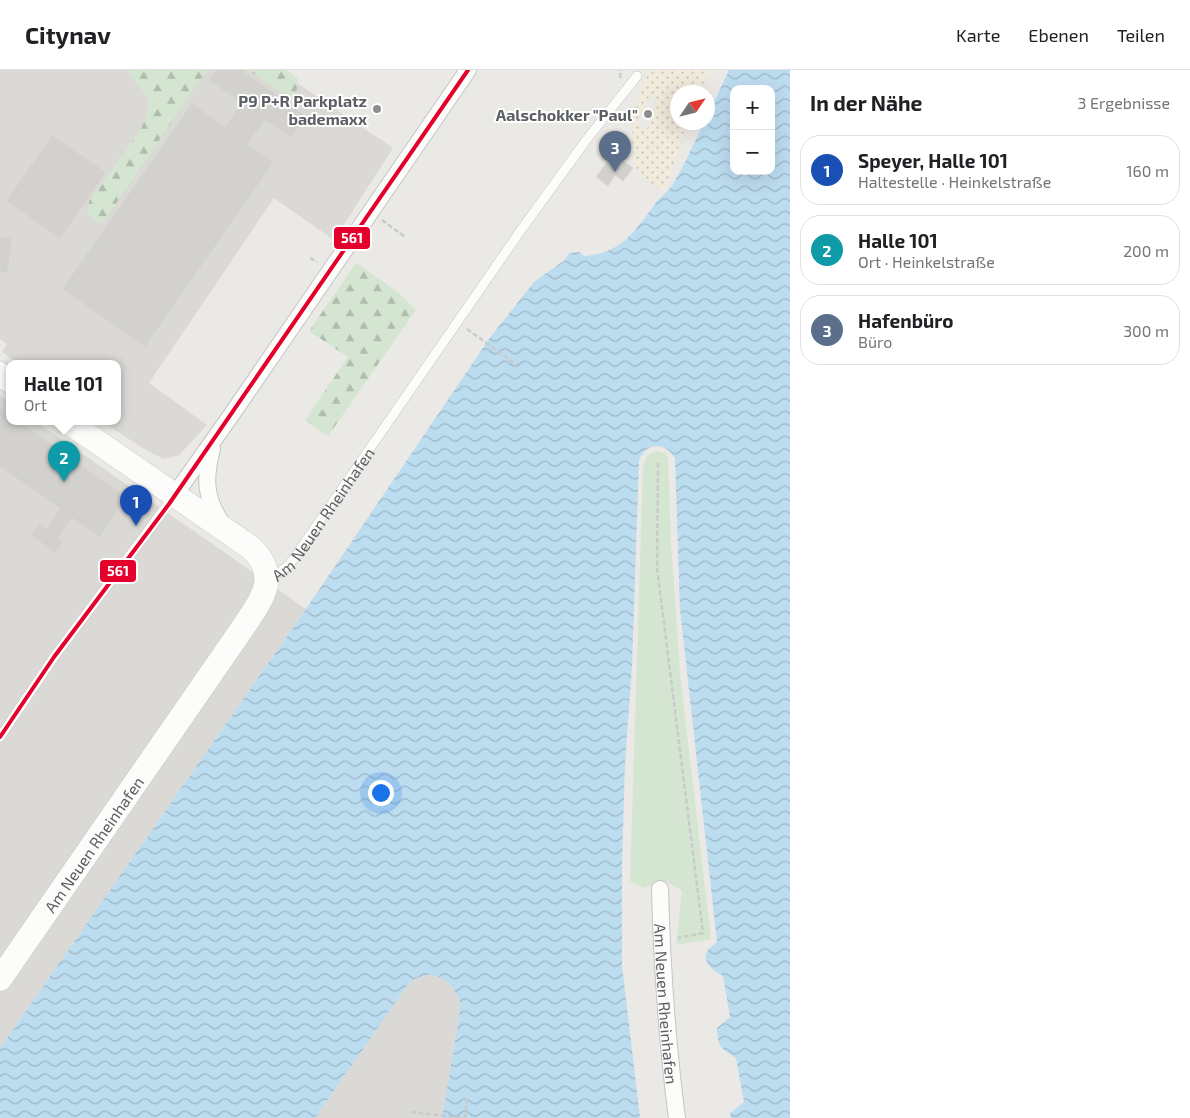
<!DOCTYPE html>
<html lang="de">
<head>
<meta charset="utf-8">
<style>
  body { margin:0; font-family:"Exo 2",sans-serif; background:#f2f2f2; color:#202124 }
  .controls { position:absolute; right:15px; top:15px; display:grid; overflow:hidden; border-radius:10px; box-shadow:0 5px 20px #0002 }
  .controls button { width:45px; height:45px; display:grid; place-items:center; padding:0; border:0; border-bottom:1px solid #e0e0e0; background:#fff; color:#202124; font:25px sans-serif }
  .compass { position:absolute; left:670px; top:15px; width:45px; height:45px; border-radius:50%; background:#fff; box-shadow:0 5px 20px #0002; rotate:55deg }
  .you { position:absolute; left:380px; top:722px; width:18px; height:18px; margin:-12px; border:4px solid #fff; border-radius:50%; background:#1a73e8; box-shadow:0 0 0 8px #1a73e833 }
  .badge { display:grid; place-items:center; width:32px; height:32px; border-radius:50%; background:#7c3aed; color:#fff; font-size:16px; font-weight:700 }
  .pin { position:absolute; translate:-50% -41px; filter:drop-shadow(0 1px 2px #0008) }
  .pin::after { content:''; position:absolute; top:26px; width:18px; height:15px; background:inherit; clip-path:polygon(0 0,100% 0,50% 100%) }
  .popup { position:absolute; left:6px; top:290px; width:115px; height:65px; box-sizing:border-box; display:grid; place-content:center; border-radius:10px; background:#fff; filter:drop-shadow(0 1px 4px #0005); font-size:16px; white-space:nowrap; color:#757577 }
  .popup b { font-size:19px; color:#202124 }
  .popup::after { content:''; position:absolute; left:50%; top:100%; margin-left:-10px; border:10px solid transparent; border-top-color:#fff }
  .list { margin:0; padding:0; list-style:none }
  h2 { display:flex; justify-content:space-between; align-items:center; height:65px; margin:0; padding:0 20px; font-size:21px }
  h2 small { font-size:16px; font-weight:400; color:#757577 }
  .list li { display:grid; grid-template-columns:32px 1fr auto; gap:15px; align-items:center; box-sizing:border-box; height:70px; margin:0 10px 10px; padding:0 10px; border:1px solid #e0e0e0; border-radius:20px }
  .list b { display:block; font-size:19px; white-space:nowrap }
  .list p { margin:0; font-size:16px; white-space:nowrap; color:#757577 }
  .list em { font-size:16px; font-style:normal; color:#757577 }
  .map { position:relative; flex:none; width:790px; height:1048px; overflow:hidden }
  header { display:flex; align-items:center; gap:30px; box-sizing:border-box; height:70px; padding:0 25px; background:#fff; border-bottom:1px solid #e0e0e0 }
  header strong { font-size:24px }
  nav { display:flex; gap:28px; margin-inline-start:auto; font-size:18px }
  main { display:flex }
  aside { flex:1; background:#fff }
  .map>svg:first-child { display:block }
</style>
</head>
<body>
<header>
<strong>Citynav</strong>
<nav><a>Karte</a><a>Ebenen</a><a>Teilen</a></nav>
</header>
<main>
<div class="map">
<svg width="790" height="1048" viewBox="0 0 790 1048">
  <defs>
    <pattern id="forest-firs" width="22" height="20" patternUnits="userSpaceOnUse" patternTransform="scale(1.25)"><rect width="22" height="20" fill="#d4e5d1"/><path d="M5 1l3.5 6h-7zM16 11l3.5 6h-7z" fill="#afbdad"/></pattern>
    <pattern id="sand-dots" width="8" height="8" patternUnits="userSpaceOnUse" patternTransform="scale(1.25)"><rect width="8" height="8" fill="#f1ebdc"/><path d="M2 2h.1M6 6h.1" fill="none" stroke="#c6c2b6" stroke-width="1.8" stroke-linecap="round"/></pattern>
    <pattern id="water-waves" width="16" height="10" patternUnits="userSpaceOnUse" patternTransform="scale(1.25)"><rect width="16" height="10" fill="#bcdcf0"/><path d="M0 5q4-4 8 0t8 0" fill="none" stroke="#9cb6c6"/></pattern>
  </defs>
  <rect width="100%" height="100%" fill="#eae9e5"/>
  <g fill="#dbd9d6">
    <polygon points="0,0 278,0 393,78 334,170 274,128 149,313 207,355 179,385 164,389 149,382 101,351 118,351 118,293 18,293 2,282 7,274 0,269"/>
    <polygon points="0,326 10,333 10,351 35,351 306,539 0,978"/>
    <polygon points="424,905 434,905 442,907 450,914 457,923 461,935 442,1048 315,1048 409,913 416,908"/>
  </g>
  <polygon fill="#d4e5d1" points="656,381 665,383 668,388 671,473 680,604 711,869 676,875 682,821 667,811 643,818 630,811 643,396 647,386"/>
  <g fill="url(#forest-firs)">
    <polygon points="127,0 207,0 111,141 103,152 96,152 87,143 89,131 140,61 147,45 149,29"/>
    <path d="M 248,0 L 286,0 L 298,9 C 298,18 297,23 290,28 Z"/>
    <polygon points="356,193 399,223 416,240 328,366 305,350 348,287 309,261"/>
  </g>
  <path fill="url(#sand-dots)" fill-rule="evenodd" d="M 648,0 L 709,0 L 701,22 L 678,22 L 678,52 L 689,53 L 664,120 C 655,116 646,111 639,102 C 634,95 634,88 633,80 C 631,46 637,31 648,0 ZM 654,26 L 657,31 L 657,34 L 649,57 L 642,61 L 638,52 C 642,43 644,28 654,26 Z"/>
  <path fill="url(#water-waves)" fill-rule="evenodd" d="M 729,0 L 790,0 L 790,1048 L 731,1048 L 730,1043 L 744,1032 L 736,988 C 721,978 718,978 717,958 L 730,947 L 723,906 C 714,901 700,892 708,880 C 710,877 715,874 717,872 L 680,539 L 675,389 C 667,372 646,372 639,390 L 632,595 L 625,693 L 622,795 L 622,895 L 640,1048 L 442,1048 L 461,935 C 453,909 433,895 409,913 L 315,1048 L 0,1048 L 0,978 L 306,539 L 489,269 L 534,212 L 565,190 L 569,183 L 580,182 L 584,186 C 621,184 635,161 655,134 C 660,127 668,122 673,114 C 684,97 694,72 704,53 L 708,52 L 708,45 ZM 734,19 L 771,19 L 771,101 L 734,101 Z"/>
  <g fill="#d2d1ce" stroke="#d9d8d4">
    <polygon points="216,0 242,0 307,46 291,68 265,50 248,74 274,92 145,277 62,219 192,33 225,57 241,33 209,10"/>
    <polygon points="52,65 106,102 60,169 6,131"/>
    <polygon points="613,84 633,98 623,111 615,105 608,116 596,107"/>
    <polygon points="0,167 12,167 8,203 0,202"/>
    <polygon points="0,338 10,346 10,351 18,351 127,427 100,467 72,448 58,468 64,471 55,483 31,465 39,454 46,459 60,438 0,397"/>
  </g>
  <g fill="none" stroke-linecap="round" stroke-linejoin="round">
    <defs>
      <g id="lane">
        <path id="s1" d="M 269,510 L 290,494 L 521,160 L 587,69 L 637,6"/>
        <polyline points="0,667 54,587 174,426"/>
      </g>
      <g id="street">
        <path d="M 212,379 C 204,409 205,429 223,455"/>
        <polyline points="174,426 232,344 468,0"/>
        <path id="s2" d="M 660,819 C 662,896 667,972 677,1048"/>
      </g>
      <g id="secondary">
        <polyline points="0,304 10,311"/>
        <path id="s3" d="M 0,909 L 242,559 C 261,530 282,506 250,477 L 67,351"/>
      </g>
    </defs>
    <use href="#lane" stroke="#c6c5c5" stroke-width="10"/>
    <use href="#street" stroke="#c6c5c5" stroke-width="18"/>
    <use href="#secondary" stroke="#c6c7c7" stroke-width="25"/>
    <g stroke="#c8cbc9" stroke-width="2.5" stroke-dasharray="5 2.5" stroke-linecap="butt">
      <polyline points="620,8 621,0"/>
      <polyline points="382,150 405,167"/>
      <polyline points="310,188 317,192"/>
      <polyline points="467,259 517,295"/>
      <polyline points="658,393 657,498 703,863 678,868"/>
      <polyline points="411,1042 465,1048"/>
      <polyline points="465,1048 467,1028"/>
    </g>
    <use href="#lane" stroke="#fcfcfb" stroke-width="9"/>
    <use href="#street" stroke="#fcfcfb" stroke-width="16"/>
    <use href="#secondary" stroke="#fcfcfb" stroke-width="24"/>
    <defs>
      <polyline id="bus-1" points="0,667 54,587 169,434 468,0"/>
    </defs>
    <use href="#bus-1" stroke="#fff" stroke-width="8"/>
    <use href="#bus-1" stroke="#e4002b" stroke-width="4"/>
  </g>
  <g fill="#8d8f90" stroke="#fff" stroke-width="2">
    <circle cx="377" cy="39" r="5"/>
    <circle cx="648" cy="44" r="5"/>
  </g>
  <g text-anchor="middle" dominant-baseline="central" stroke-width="4" stroke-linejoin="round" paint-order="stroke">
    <g font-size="16" font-weight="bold" fill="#5b5e62" stroke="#fff" text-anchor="end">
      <text x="367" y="30">P9 P+R Parkplatz<tspan x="367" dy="18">bademaxx</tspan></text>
      <text x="638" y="44">Aalschokker "Paul"</text>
    </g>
    <g font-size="16" fill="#5b5e62" stroke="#fff">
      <text stroke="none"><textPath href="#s1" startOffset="86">Am Neuen Rheinhafen</textPath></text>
      <text stroke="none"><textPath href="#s3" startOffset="164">Am Neuen Rheinhafen</textPath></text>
      <text stroke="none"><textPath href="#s2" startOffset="115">Am Neuen Rheinhafen</textPath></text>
    </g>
  </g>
  <g stroke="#fff" stroke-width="2">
    <rect x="333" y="156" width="38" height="24" rx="5" fill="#e4002b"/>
    <rect x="99" y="489" width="38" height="24" rx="5" fill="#e4002b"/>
  </g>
  <g font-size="14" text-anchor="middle" font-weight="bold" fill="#fff">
    <text x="352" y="173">561</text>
    <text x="118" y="506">561</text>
  </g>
</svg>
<div class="controls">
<button>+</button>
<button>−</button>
</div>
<svg class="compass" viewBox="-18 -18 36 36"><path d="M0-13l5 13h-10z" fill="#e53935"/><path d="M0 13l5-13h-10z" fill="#757577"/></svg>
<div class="you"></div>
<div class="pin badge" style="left:136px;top:456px;background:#1a4fb4">1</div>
<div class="pin badge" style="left:64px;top:412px;background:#0f9aa8">2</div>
<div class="popup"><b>Halle 101</b>Ort</div>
<div class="pin badge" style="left:615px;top:102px;background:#5c6f8a">3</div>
</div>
<aside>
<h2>In der Nähe<small>3 Ergebnisse</small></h2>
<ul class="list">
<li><span class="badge" style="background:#1a4fb4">1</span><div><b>Speyer, Halle 101</b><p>Haltestelle · Heinkelstraße</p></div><em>160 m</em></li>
<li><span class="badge" style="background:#0f9aa8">2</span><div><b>Halle 101</b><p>Ort · Heinkelstraße</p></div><em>200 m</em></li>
<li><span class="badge" style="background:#5c6f8a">3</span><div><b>Hafenbüro</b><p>Büro</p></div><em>300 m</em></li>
</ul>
</aside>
</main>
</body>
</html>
